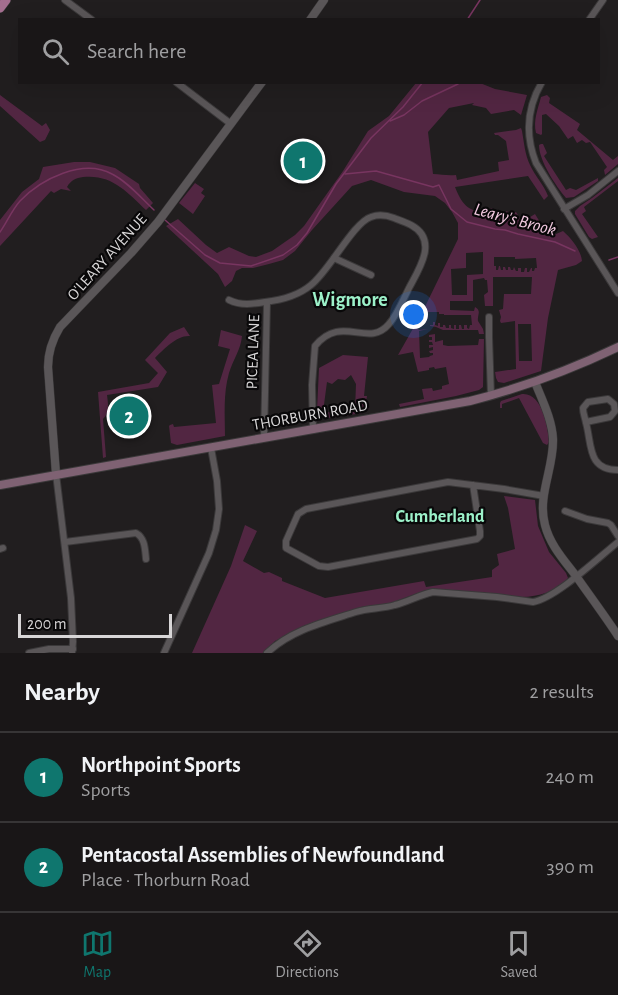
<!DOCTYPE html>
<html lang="en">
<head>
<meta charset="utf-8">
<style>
  body { margin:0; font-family:"Alegreya Sans",sans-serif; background:#221f20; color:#f1f3f6 }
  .scale { position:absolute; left:18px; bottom:15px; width:154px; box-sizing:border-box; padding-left:6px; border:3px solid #d8d6d7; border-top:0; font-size:16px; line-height:21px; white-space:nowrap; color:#d8d6d7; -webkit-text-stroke:4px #090809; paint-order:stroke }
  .you { position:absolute; left:414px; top:315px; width:21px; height:21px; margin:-15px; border:4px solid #fff; border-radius:50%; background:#1a73e8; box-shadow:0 0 0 9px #1a73e833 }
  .badge { display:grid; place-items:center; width:39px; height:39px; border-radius:50%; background:#0f766e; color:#fff; font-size:20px; font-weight:700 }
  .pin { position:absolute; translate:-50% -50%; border:3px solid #fff; box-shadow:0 2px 6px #0006 }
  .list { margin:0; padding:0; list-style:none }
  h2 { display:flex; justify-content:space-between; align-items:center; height:78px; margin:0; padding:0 24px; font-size:26px }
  h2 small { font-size:20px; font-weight:400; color:#9f9fa1 }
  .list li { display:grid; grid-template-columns:39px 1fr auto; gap:18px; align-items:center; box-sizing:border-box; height:90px; padding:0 24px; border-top:2px solid #373536 }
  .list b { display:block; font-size:22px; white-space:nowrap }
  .list p { margin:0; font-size:20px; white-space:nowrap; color:#9f9fa1 }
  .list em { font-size:20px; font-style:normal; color:#9f9fa1 }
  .icon { flex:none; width:33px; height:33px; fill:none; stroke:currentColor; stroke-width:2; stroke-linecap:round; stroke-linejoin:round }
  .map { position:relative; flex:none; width:618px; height:653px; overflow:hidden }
  .search { position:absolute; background:#191617; box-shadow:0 6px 24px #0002; left:18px; right:18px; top:18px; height:66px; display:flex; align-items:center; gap:15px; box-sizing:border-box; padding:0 21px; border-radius:0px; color:#9f9fa1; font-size:22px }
  .sheet { height:258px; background:#191617 }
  nav { display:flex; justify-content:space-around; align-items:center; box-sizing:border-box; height:84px; border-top:2px solid #373536; background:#191617; font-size:16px; color:#9f9fa1 }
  nav a { display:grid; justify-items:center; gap:3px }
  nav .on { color:#0f766e }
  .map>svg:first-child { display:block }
</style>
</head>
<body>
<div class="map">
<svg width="618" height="653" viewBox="0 0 618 653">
  <rect width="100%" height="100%" fill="#211e1f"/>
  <g fill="#522642" fill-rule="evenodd">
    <path d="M 416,83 L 480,83 L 495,89 L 527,95 L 521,115 L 514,110 L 491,114 L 486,108 L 472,105 L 474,103 L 449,108 L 428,132 L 433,174 C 441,174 447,176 456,175 L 457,180 L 499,171 L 498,162 L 509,160 L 506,141 L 498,135 L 495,135 L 494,133 L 516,130 L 521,128 L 522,131 C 524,142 525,155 530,165 C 535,176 544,185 548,196 L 544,200 L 528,176 L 455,187 C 462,205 470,214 490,211 L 490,209 L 492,208 L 497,217 L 507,211 L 510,215 L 516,212 L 522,222 L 535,214 L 546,232 L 556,234 L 563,231 C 571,238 581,250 582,261 L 576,265 L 558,270 L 548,318 L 541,371 L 504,383 L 498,382 L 496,378 L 495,372 L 516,369 L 515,321 L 501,323 L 500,321 L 501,317 L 499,310 L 503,309 L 504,294 L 531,294 L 532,277 L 493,277 L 493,306 L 485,306 L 484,295 L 488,292 L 487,280 L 485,280 L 484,278 L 473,280 L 473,301 L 450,301 L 450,310 L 474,311 L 475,307 C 482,311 477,315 478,321 L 483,329 L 484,334 L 479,334 L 478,330 L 443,330 L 436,327 L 430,326 L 430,325 L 433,325 L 433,322 L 435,322 L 435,325 L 438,326 L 438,323 L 440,323 L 440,327 L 443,327 L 443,325 L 445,325 L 446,328 L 449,328 L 449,325 L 451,325 L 451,328 L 454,329 L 454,325 L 456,325 L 456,329 L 459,329 L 459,325 L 461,325 L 462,329 L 464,329 L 464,325 L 467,325 L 467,328 L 469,329 L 470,325 L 472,325 L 471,315 L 444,315 L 444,314 L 439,314 L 439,312 L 428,312 L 428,319 L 422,319 L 418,321 L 458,239 L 458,223 L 452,212 L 445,203 L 435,196 L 404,192 L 371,180 L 352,186 L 312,230 L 295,251 L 283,260 L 269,264 L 253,268 L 242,268 L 236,271 L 232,281 L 225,287 L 218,274 L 166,226 L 178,219 L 206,245 L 217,253 L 229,247 L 249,256 L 256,257 L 272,251 L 295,235 L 304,226 L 343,171 L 368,131 L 389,116 ZM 483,252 L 483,274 L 467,275 L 467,295 L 452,295 L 451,269 L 466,268 L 466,253 ZM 494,257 L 515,257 L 515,259 L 536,258 L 537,268 L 535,268 L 534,271 L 532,271 L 532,268 L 531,268 L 529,272 L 527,272 L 527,268 L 525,268 L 524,272 L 521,272 L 521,268 L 518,268 L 518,271 L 516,271 L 514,267 L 513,270 L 511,270 L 510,267 L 508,267 L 508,270 L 506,270 L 505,267 L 503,267 L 503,270 L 501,270 L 500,266 L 499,266 L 498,270 L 496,270 L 496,266 L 494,266 ZM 518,324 L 531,324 L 532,361 L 519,361 Z"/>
    <polygon points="0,95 42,126 46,123 50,130 45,140 40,142 0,106"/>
    <path d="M 547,95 L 550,98 L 549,103 L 580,124 L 577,130 L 613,160 L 618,156 L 618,164 L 605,175 L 604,170 L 607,167 L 590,142 L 586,143 L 582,140 L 577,143 L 573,136 L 568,139 L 559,126 L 546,114 L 542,115 L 542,134 L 541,135 L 536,133 C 533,120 538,109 541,97 Z"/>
    <path d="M 541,144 L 543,144 L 547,153 L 544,156 L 566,190 L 570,188 L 576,190 L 598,178 L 598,181 L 574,197 L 566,198 C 556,186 539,161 539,145 Z"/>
    <path d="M 74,162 L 90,162 L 115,168 L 139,184 L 140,188 L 153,203 L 146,210 C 127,192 112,174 83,177 C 76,178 71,180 67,187 L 71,191 L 61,189 L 54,193 L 51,191 L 0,246 L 0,220 L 22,192 L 39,179 L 43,167 Z"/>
    <polygon points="618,178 618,181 584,207 586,211 582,214 598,237 592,239 589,237 575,214 575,211 580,206 592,198"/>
    <polygon points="195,183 204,189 201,193 205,196 193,214 179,203"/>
    <polygon points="415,325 419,330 428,329 419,331 420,358 429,357 430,356 433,355 433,353 430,353 429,351 433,350 433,347 429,348 429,345 433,345 432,342 429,342 429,340 432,340 432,337 429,337 429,335 435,334 435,342 443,340 443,345 448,346 478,345 479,339 484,339 483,387 479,390 456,396 400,407 399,404 424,399 422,389 432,388 433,391 442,389 442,386 449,384 446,367 435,369 434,367 429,368 429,370 418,372 413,352 398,355"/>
    <path d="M 184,327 L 190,336 C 177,335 164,349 155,358 L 167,372 L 158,387 L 107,395 C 108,403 110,413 103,419 L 106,457 L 103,458 L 98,392 L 149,383 L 158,373 L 145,360 L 170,333 Z"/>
    <path d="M 221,330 L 242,336 C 241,349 233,360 229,373 C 223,394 225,415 225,436 L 177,445 L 171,443 L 169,426 L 170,425 L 173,424 L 174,427 L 216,423 L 212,385 L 219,384 L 230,349 L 218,346 Z"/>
    <path d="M 343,355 L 368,357 L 364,396 L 367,396 L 365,407 L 369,408 L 368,410 L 363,413 L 342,416 L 342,412 L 355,410 L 356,384 L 351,375 L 345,380 L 338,379 L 332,384 L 327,382 L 323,412 L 335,412 L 336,417 C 328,418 321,419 317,410 L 319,368 Z"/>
    <path d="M 522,394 C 542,392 548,427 549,442 L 547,445 L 543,443 L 519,398 L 502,404 L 502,408 L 500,408 L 500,403 L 501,401 Z"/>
    <path d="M 504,496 L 535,500 L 538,526 L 549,552 L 566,573 L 568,578 C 557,591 538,597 522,597 L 443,590 L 426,590 L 391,603 L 361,607 L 346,613 L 295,631 L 275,641 L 263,653 L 192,653 L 231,566 L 245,525 L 257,531 L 243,561 L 264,573 L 269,572 L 282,578 L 282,581 L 325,598 L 424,581 L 426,587 L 492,577 L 492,570 L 499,565 L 497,554 L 515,549 L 508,508 Z"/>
  </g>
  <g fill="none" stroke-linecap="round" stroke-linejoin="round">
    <g stroke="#783560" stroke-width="1.5">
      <polyline points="467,20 480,0"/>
      <polyline points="390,121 404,115 422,101 458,84"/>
      <polyline points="345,174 376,171 433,187 439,185 451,209 467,222 495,229 505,230 518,234 555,242 575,251"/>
      <polyline points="165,220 205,255 220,263 251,266 283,255 297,245 307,233 336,184 371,138 403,107 423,82"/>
      <path d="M 0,232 C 7,222 12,210 20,201 C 41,179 83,158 112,174 C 128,182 141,198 154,210"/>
      <polyline points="609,260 618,257"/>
    </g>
    <defs>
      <g id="minor">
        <polyline points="65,0 92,20"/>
        <polyline points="589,20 603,0"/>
        <polyline points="176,82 231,124"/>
        <path d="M 542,82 C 526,109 525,135 536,163 L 618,293"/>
        <polyline points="564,209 588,195 618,171"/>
        <polyline points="334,258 371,275"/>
        <path d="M 229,300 C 241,306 253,304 265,302 C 282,300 298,296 311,285 C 330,270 353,223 371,217 C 379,214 386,215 394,218 C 399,220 405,222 411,225 C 439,240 419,269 409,288 C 403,300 397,315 389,324 C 368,349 342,313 315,346 L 312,385 L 313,430"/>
        <polyline points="489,317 489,337 491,396"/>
        <path d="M 586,422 L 610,417 L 615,411 L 614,404 L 608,399 L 588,402 L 583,408 C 583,414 585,417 586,423 C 592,444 587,470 618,470"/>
        <polyline points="264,438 267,302"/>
        <polyline points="56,474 71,598 73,642 72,653"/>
        <polyline points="473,485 480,531 480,536 477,539 328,567 319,566 286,548 286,541 298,514 306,509 448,482 504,489 544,496"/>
        <polyline points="565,511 587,519 608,523 611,525 618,536"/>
        <path d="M 65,542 L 136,533 C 145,538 145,549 146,559"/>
        <polyline points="0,549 3,548"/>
        <polyline points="29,653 49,649 73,649"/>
        <polyline points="164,653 209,553 216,530 219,509 217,481 211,448"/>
        <path d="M 267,653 C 291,630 325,622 356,612 C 368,608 382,609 395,605 C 408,602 419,595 433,592 L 497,597 L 533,602 C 556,598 598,558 618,542"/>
      </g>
      <g id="tertiary">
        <polyline points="310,20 324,0"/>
        <path d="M 535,382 C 542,400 552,419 553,439 C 554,468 537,496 545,525 C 550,545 564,560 576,576 C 590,596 605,616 618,636"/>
        <path d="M 56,474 L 48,367 C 48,352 52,340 60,327 L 131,253 L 158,222 L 262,82"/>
      </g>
      <path id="secondary" d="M 0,485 L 470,401 C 521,388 570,370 618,347"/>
      <polyline id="primary" points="0,8 6,0"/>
    </defs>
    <use href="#minor" stroke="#3b393a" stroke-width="8"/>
    <use href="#tertiary" stroke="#3b393a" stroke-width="9"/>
    <use href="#secondary" stroke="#3b393a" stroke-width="10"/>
    <use href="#primary" stroke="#3b393a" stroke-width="10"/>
    <use href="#minor" stroke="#5a5658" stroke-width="6"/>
    <use href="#tertiary" stroke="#5a5658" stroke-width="8"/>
    <use href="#secondary" stroke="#7f6273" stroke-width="8"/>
    <use href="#primary" stroke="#a46e8f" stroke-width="9"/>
  </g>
  <g text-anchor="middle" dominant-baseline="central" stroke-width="4.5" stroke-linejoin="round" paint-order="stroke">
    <g font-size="16" fill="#d8d6d7" stroke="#090809">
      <text transform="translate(107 257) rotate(-48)">O'LEARY AVENUE</text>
      <text transform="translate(253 352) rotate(-88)">PICEA LANE</text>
      <text transform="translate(310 415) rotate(-10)">THORBURN ROAD</text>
    </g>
    <g font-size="18" font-style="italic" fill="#f3cae1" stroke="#090809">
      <text transform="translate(515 220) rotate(15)">Leary's Brook</text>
    </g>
    <g font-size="18" font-weight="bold" fill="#9cf1c9" stroke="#090809">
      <text x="440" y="517">Cumberland</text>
    </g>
    <g font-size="20" font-weight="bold" fill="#9cf1c9" stroke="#090809">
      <text x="350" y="300">Wigmore</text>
    </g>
  </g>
</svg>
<div class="scale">200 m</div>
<div class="you"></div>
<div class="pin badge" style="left:303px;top:161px">1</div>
<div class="pin badge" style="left:129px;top:416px">2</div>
<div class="search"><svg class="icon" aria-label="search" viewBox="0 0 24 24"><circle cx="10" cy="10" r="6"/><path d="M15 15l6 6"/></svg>Search here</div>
</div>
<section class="sheet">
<h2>Nearby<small>2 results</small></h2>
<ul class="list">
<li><span class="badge">1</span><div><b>Northpoint Sports</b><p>Sports</p></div><em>240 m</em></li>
<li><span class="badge">2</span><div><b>Pentacostal Assemblies of Newfoundland</b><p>Place · Thorburn Road</p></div><em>390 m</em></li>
</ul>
</section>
<nav>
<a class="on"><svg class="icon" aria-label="map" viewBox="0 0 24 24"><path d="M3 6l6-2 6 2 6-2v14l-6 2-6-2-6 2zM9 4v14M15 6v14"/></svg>Map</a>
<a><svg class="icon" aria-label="directions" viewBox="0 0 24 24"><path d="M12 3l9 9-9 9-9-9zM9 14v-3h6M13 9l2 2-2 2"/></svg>Directions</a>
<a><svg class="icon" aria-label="saved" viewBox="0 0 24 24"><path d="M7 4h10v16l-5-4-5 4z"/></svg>Saved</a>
</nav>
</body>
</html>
